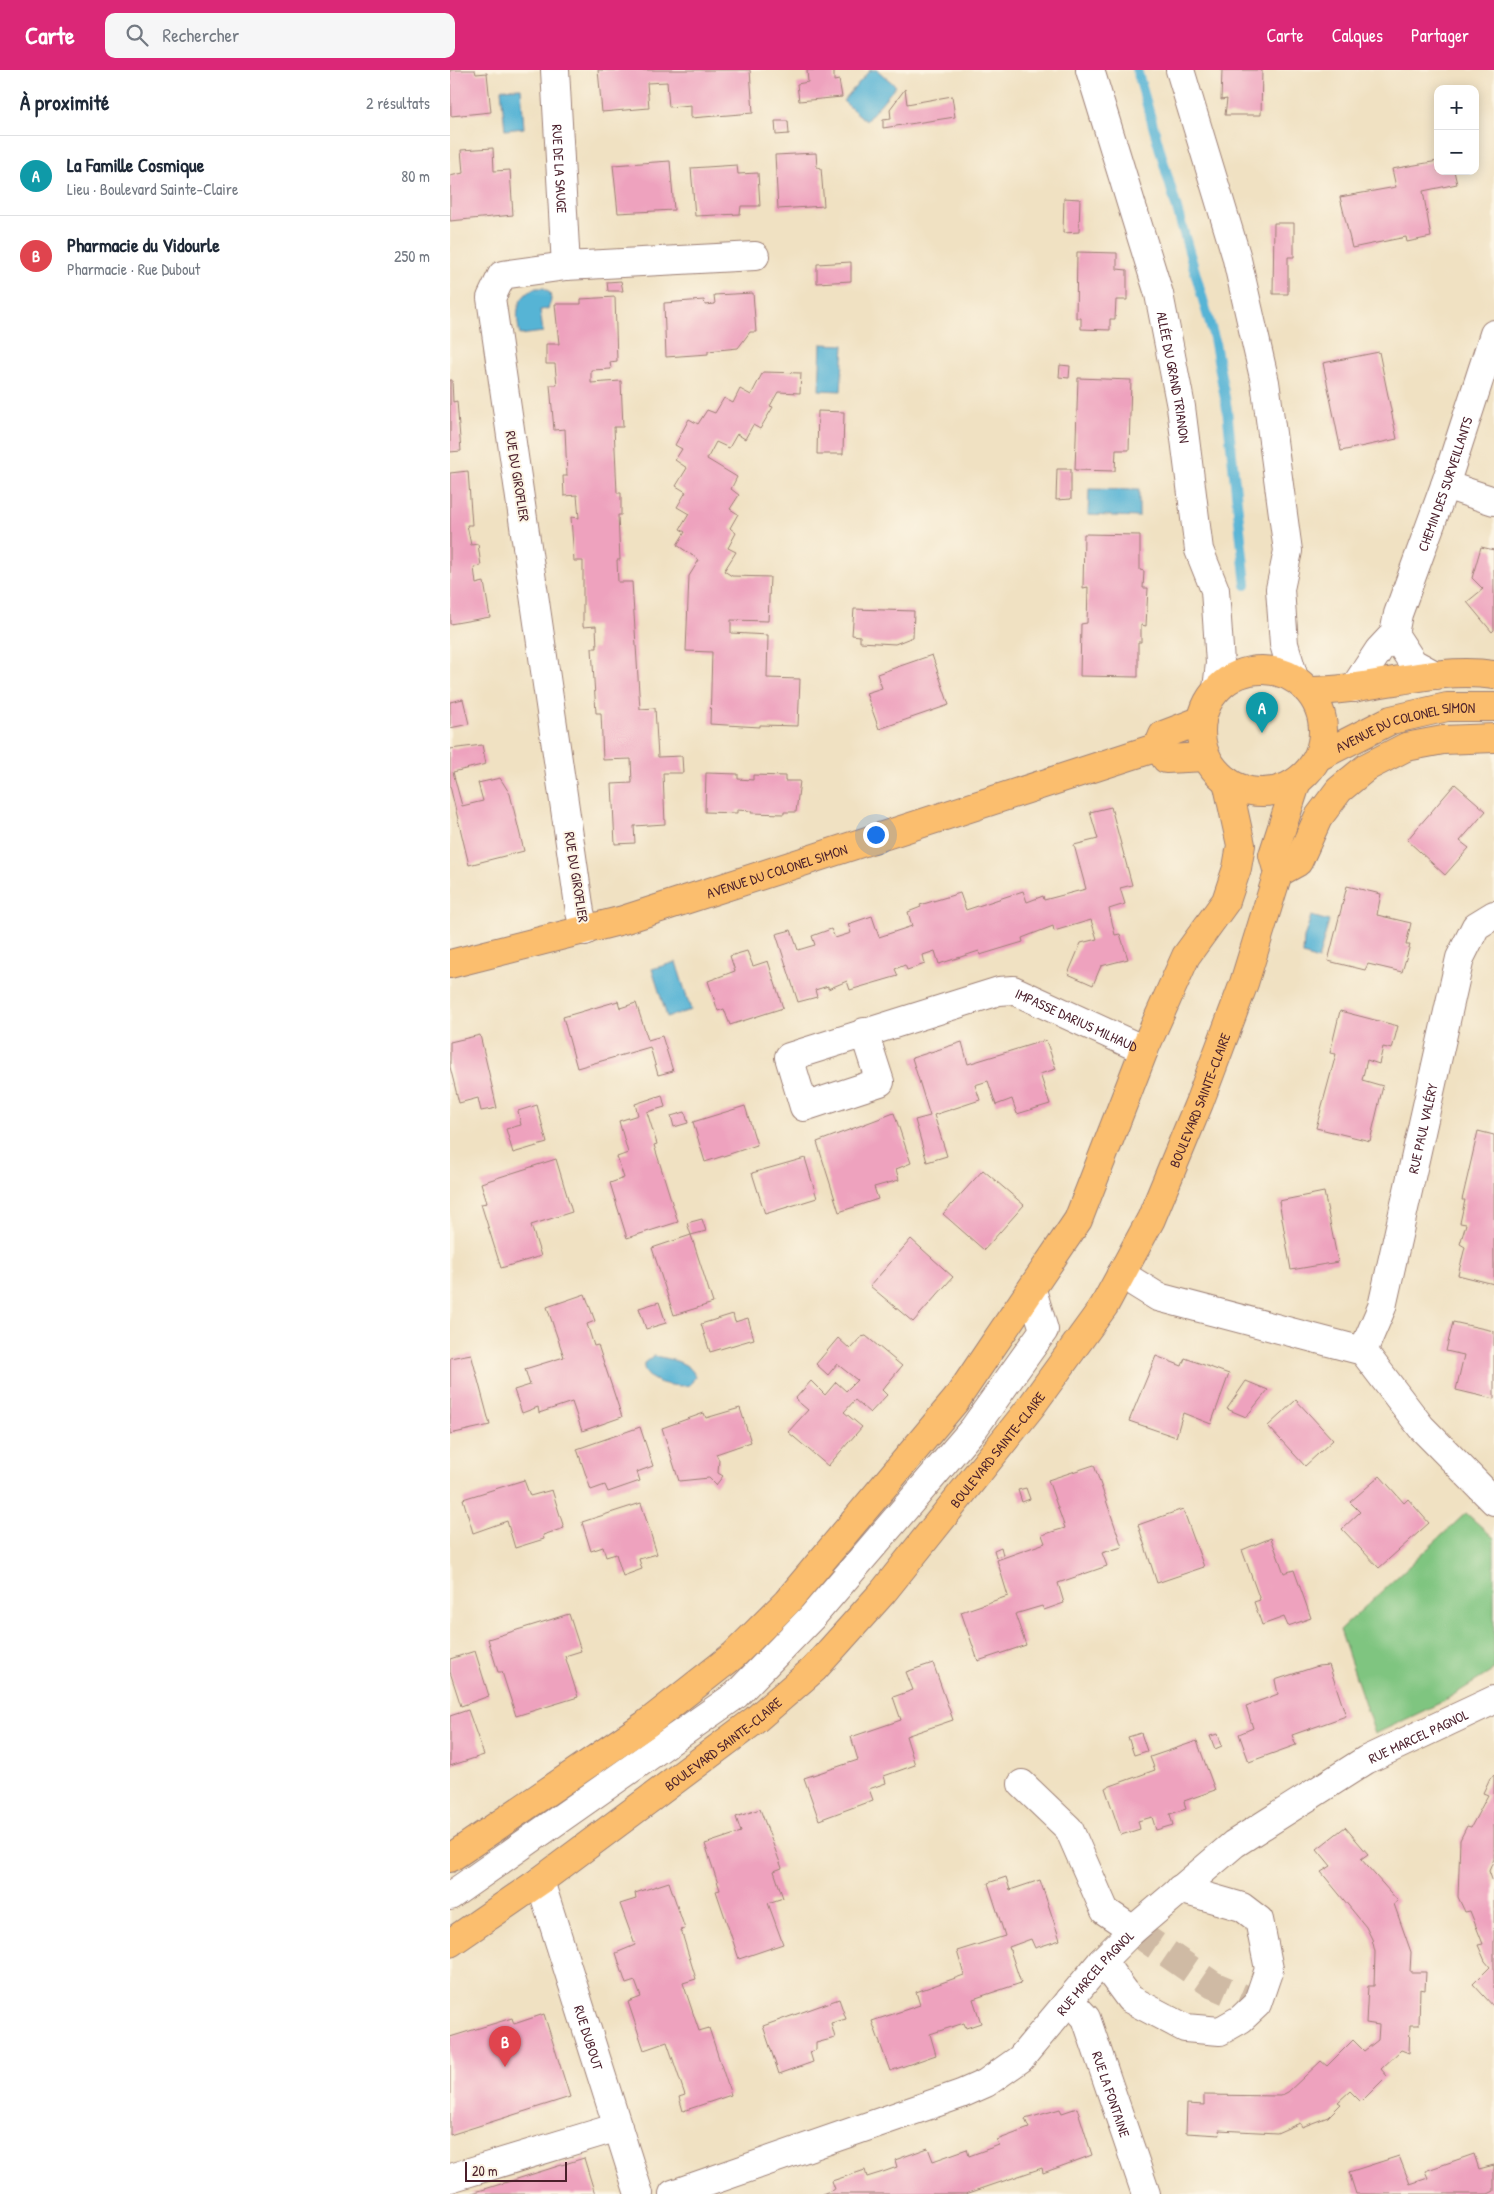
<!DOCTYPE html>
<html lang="fr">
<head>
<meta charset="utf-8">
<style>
  body { margin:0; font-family:"Patrick Hand",sans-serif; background:#f6f6f7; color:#1f2937 }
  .controls { position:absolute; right:15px; top:15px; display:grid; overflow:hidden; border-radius:10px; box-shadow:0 2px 12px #0003 }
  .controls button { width:45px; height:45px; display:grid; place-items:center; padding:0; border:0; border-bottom:1px solid #e0e1e3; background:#fff; color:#1f2937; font:25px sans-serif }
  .scale { position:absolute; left:15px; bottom:12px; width:102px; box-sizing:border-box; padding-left:5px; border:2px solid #4a1f2b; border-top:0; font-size:14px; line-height:18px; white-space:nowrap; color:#4a1f2b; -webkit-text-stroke:4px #fcf5e5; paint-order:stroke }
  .you { position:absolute; left:425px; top:764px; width:18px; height:18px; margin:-12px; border:4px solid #fff; border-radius:50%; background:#1a73e8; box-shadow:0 0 0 8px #1a73e833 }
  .badge { display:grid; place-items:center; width:32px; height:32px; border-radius:50%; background:#db2777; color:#fff; font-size:16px; font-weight:700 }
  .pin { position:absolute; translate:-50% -41px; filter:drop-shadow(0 1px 2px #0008) }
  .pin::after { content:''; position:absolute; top:26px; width:18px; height:15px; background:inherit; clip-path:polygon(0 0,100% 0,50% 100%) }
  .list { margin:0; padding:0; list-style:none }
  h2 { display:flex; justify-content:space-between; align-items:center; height:65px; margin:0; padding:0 20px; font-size:21px }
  h2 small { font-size:16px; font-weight:400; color:#747a83 }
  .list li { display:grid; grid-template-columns:32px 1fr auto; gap:15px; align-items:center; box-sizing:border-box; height:80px; padding:0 20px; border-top:1px solid #e0e1e3 }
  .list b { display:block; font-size:19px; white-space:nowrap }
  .list p { margin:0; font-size:16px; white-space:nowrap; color:#747a83 }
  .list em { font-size:16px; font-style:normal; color:#747a83 }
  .icon { flex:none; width:28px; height:28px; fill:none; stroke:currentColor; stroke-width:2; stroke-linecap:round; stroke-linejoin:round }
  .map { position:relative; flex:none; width:1044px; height:2124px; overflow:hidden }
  header { display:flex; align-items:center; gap:30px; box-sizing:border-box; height:70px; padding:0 25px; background:#db2777; color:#fff }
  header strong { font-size:24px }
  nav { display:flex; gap:28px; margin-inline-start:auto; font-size:18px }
  .search { width:350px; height:45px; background:#f6f6f7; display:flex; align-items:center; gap:12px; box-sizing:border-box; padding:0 18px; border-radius:10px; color:#747a83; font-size:19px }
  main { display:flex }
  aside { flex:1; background:#fff }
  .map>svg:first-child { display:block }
</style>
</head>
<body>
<header>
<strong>Carte</strong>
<div class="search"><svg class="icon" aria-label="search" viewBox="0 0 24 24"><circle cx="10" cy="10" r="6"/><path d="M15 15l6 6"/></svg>Rechercher</div>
<nav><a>Carte</a><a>Calques</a><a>Partager</a></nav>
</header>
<main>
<aside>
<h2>À proximité<small>2 résultats</small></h2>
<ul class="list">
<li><span class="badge" style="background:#0f9aa8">A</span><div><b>La Famille Cosmique</b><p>Lieu · Boulevard Sainte-Claire</p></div><em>80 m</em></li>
<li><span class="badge" style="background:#e0444e">B</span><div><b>Pharmacie du Vidourle</b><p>Pharmacie · Rue Dubout</p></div><em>250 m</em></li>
</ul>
</aside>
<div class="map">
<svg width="1044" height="2124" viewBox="0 0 1044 2124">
  <rect width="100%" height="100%" fill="#fcf5e5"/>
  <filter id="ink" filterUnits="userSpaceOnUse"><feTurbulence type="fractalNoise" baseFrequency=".02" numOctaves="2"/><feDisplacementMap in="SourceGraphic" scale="10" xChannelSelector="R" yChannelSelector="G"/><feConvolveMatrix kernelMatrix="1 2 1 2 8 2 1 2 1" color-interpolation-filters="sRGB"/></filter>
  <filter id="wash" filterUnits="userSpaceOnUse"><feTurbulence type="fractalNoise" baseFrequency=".0096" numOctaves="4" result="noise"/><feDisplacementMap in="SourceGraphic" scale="20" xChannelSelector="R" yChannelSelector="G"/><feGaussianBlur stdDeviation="1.12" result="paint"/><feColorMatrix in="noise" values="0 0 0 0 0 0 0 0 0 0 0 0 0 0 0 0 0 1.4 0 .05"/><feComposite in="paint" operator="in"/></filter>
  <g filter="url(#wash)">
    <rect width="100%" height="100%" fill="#f0e1c2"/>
    <polygon fill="#7fc580" stroke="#647256" points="1016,1443 1044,1468 1044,1600 992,1632 925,1664 890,1560"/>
    <g fill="#57b4d5" stroke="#506a80">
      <polygon points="420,0 427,0 446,16 416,51 393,31"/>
      <polygon points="71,18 74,58 55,60 51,19"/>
      <path d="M 86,218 L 94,218 L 100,223 L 101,230 L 98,239 L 90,240 L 93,262 L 70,265 C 66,246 64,227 86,218 Z"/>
      <polygon points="371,274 394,275 391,321 369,320"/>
      <polygon points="639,419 689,420 689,447 638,445"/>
      <polygon points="861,846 879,851 868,890 853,885 854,868"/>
      <polygon points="226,892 241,940 217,947 202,899"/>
      <path d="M 203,1286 C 217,1288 242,1292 245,1307 L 240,1315 C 226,1318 191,1313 194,1293 Z"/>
    </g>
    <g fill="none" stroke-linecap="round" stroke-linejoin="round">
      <polyline stroke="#57b4d5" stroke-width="10" points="687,0 764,268 777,339 796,515"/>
    </g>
    <g id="blocks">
      <g fill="#eea2be">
        <polygon points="0,0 25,0 26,4 37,3 41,42 1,46"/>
        <polygon points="148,0 300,0 303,43 241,48 241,35 219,37 217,12 197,13 199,38 152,42"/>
        <polygon points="357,0 384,0 384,11 389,10 392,27 349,31 347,14 358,12"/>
        <polygon points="772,0 812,0 811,45 775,45 777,29 771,30"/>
        <polygon points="455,19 457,34 502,26 505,47 433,58 433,50 441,49 440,39"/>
        <polygon points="325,51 338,51 339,64 326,65"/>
        <polygon points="43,78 44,101 60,100 63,145 0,151 0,106 13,103 11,80"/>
        <polygon points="366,83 367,97 371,98 374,136 328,139 325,85"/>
        <polygon points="220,91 224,140 168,143 163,95"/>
        <polygon points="988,91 988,101 1004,101 1007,114 973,121 981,167 957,172 956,167 902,178 890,127 946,117 942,99"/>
        <polygon points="287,95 288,104 308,103 310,136 291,136 290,144 245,146 241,98"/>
        <polygon points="614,128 630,129 629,162 613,163"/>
        <polygon points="824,153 844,153 844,187 838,187 838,224 823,224"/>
        <polygon points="627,182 667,183 667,199 677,200 677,230 666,230 665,249 660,249 660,260 631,259 631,248 626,248"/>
        <polygon points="401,192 401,211 367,213 367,194"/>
        <polygon points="171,211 173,221 158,221 157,212"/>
        <polygon points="303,223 306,262 300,262 288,278 258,281 258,284 216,287 214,233 254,230 255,235 265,234 264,225"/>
        <polygon points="165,227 167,291 160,292 161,299 141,300 141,313 171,311 173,357 164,357 167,423 171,423 171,445 168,445 170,490 167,490 168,512 182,512 190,639 205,638 208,687 232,686 233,703 213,703 215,754 184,756 185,773 165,774 162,714 182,713 181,689 153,690 151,643 146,643 142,578 147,578 146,556 133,557 133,491 124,491 121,447 129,448 127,425 114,426 113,406 117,406 115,359 104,360 100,315 107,315 105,294 96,294 96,274 109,274 105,234 131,234 131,229"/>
        <polygon points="929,282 947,369 891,381 873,293"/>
        <polygon points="610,295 620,296 619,308 609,307"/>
        <polygon points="313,302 351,303 350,323 328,322 320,336 323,337 310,359 303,355 295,369 287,364 279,378 266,372 257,389 287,407 281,419 289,425 280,439 288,444 280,458 286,463 278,478 286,482 274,501 282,506 320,507 318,551 281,550 281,563 318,565 317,608 350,609 348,656 310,655 310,657 260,654 262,582 236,581 239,506 249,490 227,475 235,462 230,459 239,444 227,437 236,422 226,416 237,398 225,390 232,379 225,375 239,349 248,354 257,340 265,343 274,328 283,333 290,319 301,325"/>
        <polygon points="628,308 681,310 679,380 666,380 665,401 625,400"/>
        <polygon points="0,310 2,310 3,332 7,331 11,381 0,382"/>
        <polygon points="368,341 394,342 393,384 367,384"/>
        <polygon points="607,399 621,399 621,429 606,430"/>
        <polygon points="18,401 22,455 17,455 21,475 28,474 31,496 24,497 26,514 34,512 40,547 0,554 0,403"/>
        <polygon points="634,464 690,465 690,500 694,501 693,518 698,518 696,556 691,555 691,572 688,572 688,607 630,606 631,554 637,553 638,517 633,518"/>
        <polygon points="1031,477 1044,480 1044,560 1042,562 1017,532 1033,519 1022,508"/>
        <polygon points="404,539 464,541 463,567 445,574 410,572 410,566 402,565"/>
        <polygon points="482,585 499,635 429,659 416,623 432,618 427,604"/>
        <polygon points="13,629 19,654 0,658 0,632"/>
        <polygon points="32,675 36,694 3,702 12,736 33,731 28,713 50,708 60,724 74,781 19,795 0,716 0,679"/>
        <polygon points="256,703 288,704 288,709 303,710 303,705 335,706 335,711 350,711 346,742 334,742 334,744 301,743 302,741 287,740 287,743 255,742"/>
        <polygon points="1005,714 1036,741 1010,771 1019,778 995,805 957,770"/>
        <polygon points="661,737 682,815 670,818 675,834 659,839 665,865 670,864 678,889 651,896 643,915 618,904 631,873 647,869 641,850 604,861 603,856 572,868 573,872 530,885 529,881 489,894 485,881 473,885 475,894 457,900 455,895 445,899 448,906 400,920 397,911 378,919 378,916 365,920 367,927 348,932 326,864 341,860 348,880 365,875 362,866 381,859 385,868 401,863 398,854 422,846 429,867 462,856 458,842 471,837 470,835 510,823 516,840 573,821 577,832 593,826 594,830 632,820 636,819 624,775 648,769 640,742"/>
        <polygon points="897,816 931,824 927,845 961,853 956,875 960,875 952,902 918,894 915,900 878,891"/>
        <polygon points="297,881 303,896 318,891 333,938 280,955 274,939 268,941 258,911 285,901 280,886"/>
        <polygon points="168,931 170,938 186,933 198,970 212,966 223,1001 208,1005 200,977 127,998 113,947"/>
        <polygon points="890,941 948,956 942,979 933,977 929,994 917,990 912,1010 933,1016 920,1071 866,1058 886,984 880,983"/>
        <polygon points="30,965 47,1038 31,1041 28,1028 9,1033 0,997 0,972"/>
        <polygon points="596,970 606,999 590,1004 600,1034 567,1044 562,1029 546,1035 538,1011 525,1015 530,1030 484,1045 497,1086 477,1092 465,1050 480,1046 462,988 512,972 518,994"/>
        <polygon points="212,1025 215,1037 197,1042 207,1074 204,1075 228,1152 177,1168 160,1113 174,1108 167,1087 178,1083 169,1051 188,1045 185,1034"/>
        <polygon points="87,1035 97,1073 63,1083 56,1059 71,1055 68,1041"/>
        <polygon points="295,1036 307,1075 255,1092 243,1052"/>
        <polygon points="235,1042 238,1053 224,1057 221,1046"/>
        <polygon points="444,1043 461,1093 446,1099 449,1110 424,1117 428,1129 389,1142 367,1072"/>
        <polygon points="1028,1061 1044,1065 1044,1214 1008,1205 1015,1177 1010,1174 1016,1154 1010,1153 1015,1130 1012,1130"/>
        <polygon points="355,1088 367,1128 315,1144 302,1103"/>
        <polygon points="106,1089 122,1142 81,1155 91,1186 51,1198 31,1134 37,1133 31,1113"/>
        <polygon points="533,1100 574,1135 534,1180 493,1144"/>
        <polygon points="874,1122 888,1192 841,1200 829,1131"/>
        <polygon points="252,1149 256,1161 241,1165 237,1153"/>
        <polygon points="241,1165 263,1233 224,1245 202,1178"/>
        <polygon points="461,1169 503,1207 463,1252 420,1216"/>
        <polygon points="135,1224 145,1251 137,1254 144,1276 148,1275 172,1347 132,1361 122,1332 89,1343 88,1337 72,1343 64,1320 80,1315 75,1299 114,1287 97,1237"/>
        <polygon points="209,1232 216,1253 196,1259 189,1238"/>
        <polygon points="283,1244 285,1252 298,1248 304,1269 260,1282 251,1254"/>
        <polygon points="1003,1252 1044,1261 1044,1329 1006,1320 1014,1285 996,1281"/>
        <polygon points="416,1266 452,1296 432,1320 437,1325 420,1343 405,1330 394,1342 412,1357 378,1396 338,1362 358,1340 345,1329 361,1311 375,1325 386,1312 396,1321 407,1310 387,1294 378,1305 366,1294 388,1268 400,1279 411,1267"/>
        <polygon points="21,1284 40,1355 0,1364 0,1288"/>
        <polygon points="706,1286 732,1296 735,1288 779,1304 761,1354 733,1343 726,1367 679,1351"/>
        <polygon points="796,1311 818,1320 796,1347 777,1339"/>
        <polygon points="846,1330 883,1370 855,1396 818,1356"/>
        <polygon points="290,1338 301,1372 266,1384 269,1390 268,1403 273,1406 266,1415 259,1408 229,1411 212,1358 254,1343 256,1348"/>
        <polygon points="190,1357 203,1396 187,1402 190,1411 158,1422 155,1415 141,1420 127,1379"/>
        <polygon points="644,1395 672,1477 652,1483 657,1496 608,1513 614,1533 594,1540 592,1536 565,1544 576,1575 528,1591 511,1542 558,1526 547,1490 595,1473 592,1465 615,1458 598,1410"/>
        <polygon points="930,1406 954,1433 958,1429 979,1453 929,1498 892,1459 910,1442 900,1432"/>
        <polygon points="74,1410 80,1426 102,1420 114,1458 93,1465 94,1469 65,1478 57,1451 23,1463 13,1429"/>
        <polygon points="576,1418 580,1429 572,1432 568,1420"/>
        <polygon points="191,1433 207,1484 189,1489 192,1499 173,1506 166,1484 156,1487 153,1477 141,1481 132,1452"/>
        <polygon points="733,1439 754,1497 707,1513 688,1455"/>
        <polygon points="821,1468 834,1503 844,1500 861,1548 838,1556 834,1547 812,1555 804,1532 810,1530 792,1480"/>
        <polygon points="551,1477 553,1485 546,1487 544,1480"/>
        <polygon points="119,1544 131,1581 115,1586 128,1627 66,1646 52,1602 48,1602 38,1569"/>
        <polygon points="25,1581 39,1626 11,1636 0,1602 0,1589"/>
        <polygon points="483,1593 503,1650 456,1666 465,1695 434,1706 436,1713 419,1719 423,1730 369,1750 354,1708 408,1690 401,1667 451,1650 443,1627 463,1620 456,1602"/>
        <polygon points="879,1595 896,1646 842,1665 846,1675 799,1692 789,1664 803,1658 796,1636 828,1624 825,1610 868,1596"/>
        <polygon points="18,1640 34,1685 0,1696 0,1646"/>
        <polygon points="691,1663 697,1681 684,1685 678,1667"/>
        <polygon points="768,1664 772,1676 765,1679 760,1666"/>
        <polygon points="747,1671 765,1720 734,1731 736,1739 720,1744 723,1755 706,1760 702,1747 688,1751 690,1759 671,1765 655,1718 705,1700 700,1687"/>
        <polygon points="1044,1705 1044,1789 1039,1801 1044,1815 1044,1937 1023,1914 1040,1897 1035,1891 1028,1875 1033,1874 1020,1841 1015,1842 1008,1827 1010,1770 1017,1756 1021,1757 1038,1725 1033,1723 1040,1708"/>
        <polygon points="310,1739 332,1798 324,1801 333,1828 318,1833 333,1874 289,1889 266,1821 270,1820 255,1774 291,1762 286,1747"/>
        <polygon points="895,1757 918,1784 911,1789 948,1831 944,1834 961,1882 960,1902 976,1902 975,1920 970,1919 969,1955 960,1955 959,1983 951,1980 931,1999 937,2006 911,2032 900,2021 888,2032 891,2034 878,2047 852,2057 850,2053 827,2063 769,2060 770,2065 736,2063 737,2034 754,2035 754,2025 830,2026 838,2022 871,1991 877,1996 903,1970 914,1981 928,1970 929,1955 916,1953 918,1916 924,1916 925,1882 922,1869 916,1857 871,1802 881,1796 867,1779"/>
        <polygon points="556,1807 560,1820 590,1810 610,1870 585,1878 581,1869 559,1877 571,1913 523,1929 531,1953 516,1958 514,1953 480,1964 486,1985 440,2001 422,1951 470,1935 466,1922 514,1905 507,1881 555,1866 538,1813"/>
        <polygon points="219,1812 235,1859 231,1860 246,1909 233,1913 249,1961 259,1958 281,2025 233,2041 229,2027 235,2025 217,1972 194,1980 178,1932 191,1927 185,1911 176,1914 166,1883 185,1875 170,1834 186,1829 185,1823"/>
        <polygon points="389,1929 396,1949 381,1953 385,1968 366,1973 366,1980 360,1982 363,1992 329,2004 313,1956"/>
        <polygon points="94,1944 120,2027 0,2065 0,1967 62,1948 64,1954"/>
        <polygon points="627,2038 642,2085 593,2103 592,2098 516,2124 372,2124 385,2119 382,2111 415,2100 417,2107 433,2102 447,2097 445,2090 478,2078 483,2091 517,2079 519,2086 549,2075 547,2070 579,2058 575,2049 610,2039 612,2043"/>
        <polygon points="1024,2084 1029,2099 1044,2095 1044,2121 1038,2124 906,2124 899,2102 949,2086 960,2114 978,2108 975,2101"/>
        <polygon points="134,2088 145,2124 19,2124"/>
      </g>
    </g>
  </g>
  <g filter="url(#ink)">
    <use href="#blocks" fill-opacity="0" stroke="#9d8076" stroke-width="1"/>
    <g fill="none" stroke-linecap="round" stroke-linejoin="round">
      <polyline stroke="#cfbaa4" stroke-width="28" stroke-dasharray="28 14" stroke-linecap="butt" points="683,1860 763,1915 807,1934"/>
      <defs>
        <g id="minor">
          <path id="s1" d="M 105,0 L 116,196"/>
          <path id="s2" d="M 640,0 L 709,224 L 731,337 L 749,480 L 765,520 L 770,593 L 767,619"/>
          <polyline points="730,0 786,185 815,312 838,481 830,519 834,574 844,608"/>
          <polyline points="995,415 1044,431"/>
          <polyline points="944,564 963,593 985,605"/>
          <path id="s3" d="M 904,618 L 929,580 L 944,564 L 948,544 L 995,415 L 1044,264"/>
          <polyline points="135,861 130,842 41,228 52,205 116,196 305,186"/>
          <path id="s4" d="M 414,962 L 430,1012 L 354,1037 L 339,987 L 549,921 L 563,920 L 694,980"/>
          <polyline points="671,1204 708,1227 913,1281 971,1357 1044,1431"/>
          <path id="s5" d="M 913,1281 L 932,1237 L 1010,888 L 1026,856 L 1044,845"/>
          <polyline points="572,1714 619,1759 655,1841 683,1860"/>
          <path id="s6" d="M 90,1811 L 189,2124"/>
          <polyline points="0,1826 286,1625 362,1547 524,1358 594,1260 582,1220"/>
          <polyline points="652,1891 680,1929 735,1958 770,1961 791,1949 807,1934 819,1899 809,1850 792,1837 730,1819"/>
          <path id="s7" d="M 619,1930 L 636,1948 L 696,2124"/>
          <polyline points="0,2108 168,2057"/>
          <path id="s8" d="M 223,2124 L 511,2024 L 536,2013 L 570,1989 L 652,1891 L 683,1860 L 784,1774 L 916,1690 L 1044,1630"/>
        </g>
        <g id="major">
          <circle cx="812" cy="661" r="61"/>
          <path d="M 860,621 C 921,621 983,596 1044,605"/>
          <polyline points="708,677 716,689 756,687"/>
          <path id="s9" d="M 868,687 L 941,650 L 997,637 L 1044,637"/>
          <polyline points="828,803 848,792 868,748 889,720 917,697 956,677 993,670 1044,668"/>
          <path id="s10" d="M 0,894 L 173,850 L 708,677 L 713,665 L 752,650"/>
          <polyline points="0,1788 195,1655 284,1585 337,1532 506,1330 628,1150 694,980 736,886 776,831 787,798 791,775 777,711"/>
          <path id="s11" d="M 0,1873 L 90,1811 L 304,1651 L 364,1599 L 433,1522 L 580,1338 L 654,1236 L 701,1149 L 749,1033 L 794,913 L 828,803 L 823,785 L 847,711"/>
        </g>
      </defs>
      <use href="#minor" stroke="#9d8076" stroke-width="30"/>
      <use href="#major" stroke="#9d8076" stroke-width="30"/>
      <use href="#minor" stroke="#fff" stroke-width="28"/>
      <use href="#major" stroke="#fbbe6e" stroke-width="28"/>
    </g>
  </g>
  <g text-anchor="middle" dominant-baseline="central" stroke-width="4" stroke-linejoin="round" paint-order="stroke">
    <g font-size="14" fill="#4a1f2b" stroke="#fcf5e5">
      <text stroke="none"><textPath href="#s1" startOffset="99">RUE DE LA SAUGE</textPath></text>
      <text stroke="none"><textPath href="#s2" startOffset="319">ALLÉE DU GRAND TRIANON</textPath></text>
      <text transform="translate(68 406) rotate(81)">RUE DU GIROFLIER</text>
      <text stroke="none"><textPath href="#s3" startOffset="226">CHEMIN DES SURVEILLANTS</textPath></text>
      <text stroke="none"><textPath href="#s9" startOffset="94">AVENUE DU COLONEL SIMON</textPath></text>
      <text stroke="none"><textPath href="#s10" startOffset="340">AVENUE DU COLONEL SIMON</textPath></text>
      <text transform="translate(127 807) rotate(81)">RUE DU GIROFLIER</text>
      <text stroke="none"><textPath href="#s4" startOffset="489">IMPASSE DARIUS MILHAUD</textPath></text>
      <text stroke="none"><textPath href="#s11" startOffset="1148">BOULEVARD SAINTE-CLAIRE</textPath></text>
      <text stroke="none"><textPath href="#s5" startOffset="231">RUE PAUL VALÉRY</textPath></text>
      <text stroke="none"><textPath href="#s11" startOffset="742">BOULEVARD SAINTE-CLAIRE</textPath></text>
      <text stroke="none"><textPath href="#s8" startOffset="892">RUE MARCEL PAGNOL</textPath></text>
      <text stroke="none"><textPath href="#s11" startOffset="338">BOULEVARD SAINTE-CLAIRE</textPath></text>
      <text stroke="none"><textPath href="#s8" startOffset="488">RUE MARCEL PAGNOL</textPath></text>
      <text stroke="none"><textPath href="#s6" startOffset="164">RUE DUBOUT</textPath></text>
      <text stroke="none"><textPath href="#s7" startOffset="105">RUE LA FONTAINE</textPath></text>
    </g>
  </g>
</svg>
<div class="controls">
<button>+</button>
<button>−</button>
</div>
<div class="scale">20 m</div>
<div class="you"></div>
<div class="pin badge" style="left:812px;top:663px;background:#0f9aa8">A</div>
<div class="pin badge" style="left:55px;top:1997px;background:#e0444e">B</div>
</div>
</main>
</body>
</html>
